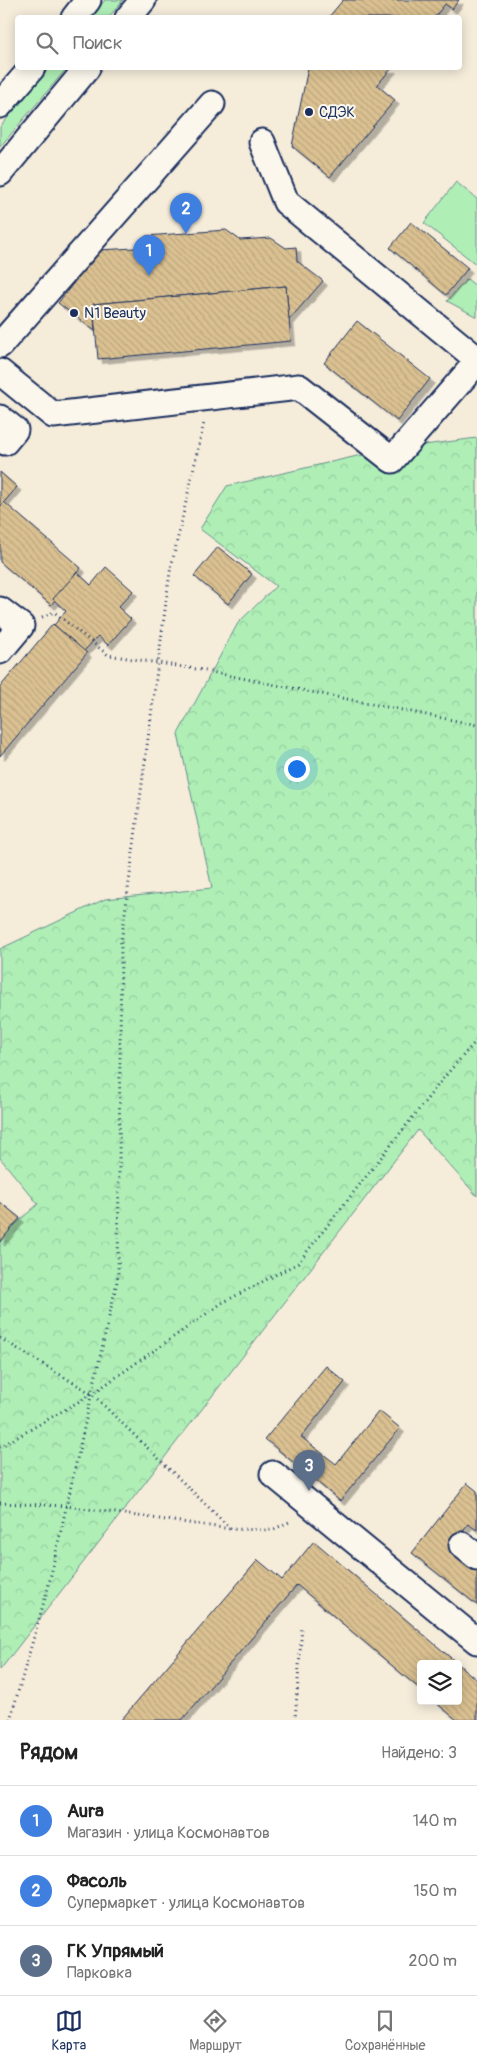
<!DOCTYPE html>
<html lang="ru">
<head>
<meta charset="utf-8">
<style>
  body { margin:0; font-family:Pangolin,sans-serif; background:#f2f2f2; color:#222 }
  .controls { position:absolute; right:15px; bottom:15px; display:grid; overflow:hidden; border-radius:5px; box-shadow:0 2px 12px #0003 }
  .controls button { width:45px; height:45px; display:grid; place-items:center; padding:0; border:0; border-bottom:1px solid #e0e0e0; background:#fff; color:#222; font:25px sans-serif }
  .you { position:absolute; left:296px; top:768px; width:18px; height:18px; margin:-12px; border:4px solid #fff; border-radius:50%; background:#1a73e8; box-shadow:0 0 0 8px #1a73e833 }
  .badge { display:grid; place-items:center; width:32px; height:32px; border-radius:50%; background:#1b2f5e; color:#fff; font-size:16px; font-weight:700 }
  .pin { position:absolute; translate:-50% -41px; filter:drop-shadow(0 1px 2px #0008) }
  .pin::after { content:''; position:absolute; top:26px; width:18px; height:15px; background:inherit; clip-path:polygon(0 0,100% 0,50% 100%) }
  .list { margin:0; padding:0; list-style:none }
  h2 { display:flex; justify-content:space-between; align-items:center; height:65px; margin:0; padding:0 20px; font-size:21px }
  h2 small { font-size:16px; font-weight:400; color:#767676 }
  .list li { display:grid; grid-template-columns:32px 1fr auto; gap:15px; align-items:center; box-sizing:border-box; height:70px; padding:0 20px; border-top:1px solid #e0e0e0 }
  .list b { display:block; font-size:19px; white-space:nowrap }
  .list p { margin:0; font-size:16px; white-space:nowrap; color:#767676 }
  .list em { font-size:16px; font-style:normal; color:#767676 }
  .icon { flex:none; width:28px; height:28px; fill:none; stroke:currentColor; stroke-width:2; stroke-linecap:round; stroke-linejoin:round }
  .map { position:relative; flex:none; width:477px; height:1720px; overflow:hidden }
  .search { position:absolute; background:#fff; box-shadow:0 2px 12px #0003; left:15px; right:15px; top:15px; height:55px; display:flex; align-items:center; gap:12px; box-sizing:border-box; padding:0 18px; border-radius:5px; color:#767676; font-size:19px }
  .sheet { height:275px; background:#fff }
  nav { display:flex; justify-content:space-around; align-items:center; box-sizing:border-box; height:70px; border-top:1px solid #e0e0e0; background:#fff; font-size:14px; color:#767676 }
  nav a { display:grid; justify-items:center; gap:2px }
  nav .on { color:#1b2f5e }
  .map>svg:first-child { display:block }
</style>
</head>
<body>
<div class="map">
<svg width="477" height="1720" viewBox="0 0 477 1720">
  <defs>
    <pattern id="forest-crowns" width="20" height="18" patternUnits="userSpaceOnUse" patternTransform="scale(1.25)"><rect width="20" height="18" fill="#afefb6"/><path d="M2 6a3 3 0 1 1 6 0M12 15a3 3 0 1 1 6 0" fill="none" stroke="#96cd9f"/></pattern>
    <pattern id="building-back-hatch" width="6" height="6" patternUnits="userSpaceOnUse" patternTransform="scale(1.25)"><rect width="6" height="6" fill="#dbc191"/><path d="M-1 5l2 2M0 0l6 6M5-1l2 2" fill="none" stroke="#bba67f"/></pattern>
    <filter id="shadow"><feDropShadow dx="4.5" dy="4.5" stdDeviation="0" flood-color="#0004"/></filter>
  </defs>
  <rect width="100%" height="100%" fill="#f5ecda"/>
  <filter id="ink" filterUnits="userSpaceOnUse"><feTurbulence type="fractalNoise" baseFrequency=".02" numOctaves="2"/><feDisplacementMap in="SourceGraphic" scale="10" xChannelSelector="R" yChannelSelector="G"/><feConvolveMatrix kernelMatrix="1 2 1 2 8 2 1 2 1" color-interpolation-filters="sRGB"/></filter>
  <g filter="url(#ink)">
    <g fill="#afefb6" stroke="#658f8a">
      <polygon points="105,0 123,0 109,17 91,17"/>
      <polygon points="49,68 67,68 0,147 0,127"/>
      <polygon points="456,182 477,199 477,265 424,223"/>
      <polygon points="467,279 477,287 477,317 447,301"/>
    </g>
    <polygon fill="url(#forest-crowns)" stroke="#658f8a" points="477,438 477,1196 418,1130 0,1670 0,1238 38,1204 0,1158 0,949 105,899 212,888 178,734 238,623 276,586 200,529 227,486 379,451"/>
    <g fill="url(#building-back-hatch)" stroke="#1b2f5e" filter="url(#shadow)">
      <polygon points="343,0 459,0 452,9 445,4 434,18 328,18"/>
      <polygon points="308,68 392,68 377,85 395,100 330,177 292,146"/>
      <polygon points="411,222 468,268 446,295 390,248"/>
      <polygon points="226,230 240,240 271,238 286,248 296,247 297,261 323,281 289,320 286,286 93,304 95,331 58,303 79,276 78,265 91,263 99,250 135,248 146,236"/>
      <polygon points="286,286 291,341 98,359 93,304"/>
      <polygon points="357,321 430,379 397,421 324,363"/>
      <polygon points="0,472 17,487 0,507"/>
      <polygon points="4,502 81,568 51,605 0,562 0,507"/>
      <polygon points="218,547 252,574 228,604 194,576"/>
      <polygon points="106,567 133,591 118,607 131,619 108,645 98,636 84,651 54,625 66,611 53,599 77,572 91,585"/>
      <polygon points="53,624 87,653 0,756 0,687"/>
      <polygon points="0,1202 20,1218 0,1242"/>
      <polygon points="326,1366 345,1382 301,1437 336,1464 379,1411 400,1428 340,1501 265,1439"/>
      <polygon points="467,1483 477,1491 477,1530 468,1524 450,1547 477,1568 477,1605 412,1553"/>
      <polygon points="314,1541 458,1664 421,1664 421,1690 297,1585 182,1720 121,1720 258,1560 282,1580"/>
      <polygon points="458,1664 477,1680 477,1720 457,1720 434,1701 458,1701"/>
    </g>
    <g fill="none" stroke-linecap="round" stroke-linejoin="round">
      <defs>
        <g id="minor">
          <polyline points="74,18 88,0"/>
          <polyline points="128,18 143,0"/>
          <polyline points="0,105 32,68"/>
          <polyline points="262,142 286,202 477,359"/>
          <polyline points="0,173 87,68"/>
          <polyline points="0,345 212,104"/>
          <polyline points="0,372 53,415 299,387 392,460 477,362"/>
          <polyline points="0,418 15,430 5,442"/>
          <polyline points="0,610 21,626 0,651"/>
          <polyline points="273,1474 477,1641"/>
          <polyline points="462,1545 477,1557"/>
        </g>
      </defs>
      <use href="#minor" stroke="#1b2f5e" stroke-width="29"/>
      <g stroke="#1b2f5e" stroke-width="3" stroke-dasharray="1 4" stroke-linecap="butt">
        <polyline points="42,617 54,612 108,655 196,669 477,725"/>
        <polyline points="0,1338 92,1394 231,1529 272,1530 289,1522"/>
        <polyline points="0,1447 92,1394 222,1303 298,1263 446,1075 477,1040"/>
        <polyline points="0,1503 66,1506 231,1529"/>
        <polyline points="10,1720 48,1588 118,1277 121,943 170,572 204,423"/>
        <polyline points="295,1720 302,1627"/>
      </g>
      <use href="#minor" stroke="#fbf7ec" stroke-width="25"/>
    </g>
  </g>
  <g fill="#1b2f5e" stroke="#fbf7ec" stroke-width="2">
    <circle cx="309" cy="112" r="5"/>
    <circle cx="74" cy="313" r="5"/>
  </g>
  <g text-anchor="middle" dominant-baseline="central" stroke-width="4" stroke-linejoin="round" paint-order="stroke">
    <g font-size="15" fill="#1b2f5e" stroke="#fbf7ec" text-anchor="start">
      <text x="319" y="112">СДЭК</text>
      <text x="84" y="313">N1 Beauty</text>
    </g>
  </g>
</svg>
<div class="controls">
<button><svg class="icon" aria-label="layers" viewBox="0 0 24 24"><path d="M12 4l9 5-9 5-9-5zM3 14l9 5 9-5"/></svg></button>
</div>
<div class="you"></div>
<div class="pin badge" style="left:149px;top:276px;background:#3f7fe0">1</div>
<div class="pin badge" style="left:186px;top:234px;background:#3f7fe0">2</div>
<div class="pin badge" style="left:309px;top:1491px;background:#5c6f8a">3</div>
<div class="search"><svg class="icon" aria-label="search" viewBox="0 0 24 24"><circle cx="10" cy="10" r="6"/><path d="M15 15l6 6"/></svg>Поиск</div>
</div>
<section class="sheet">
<h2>Рядом<small>Найдено: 3</small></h2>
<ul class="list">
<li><span class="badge" style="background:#3f7fe0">1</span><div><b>Aura</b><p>Магазин · улица Космонавтов</p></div><em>140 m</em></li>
<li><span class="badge" style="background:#3f7fe0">2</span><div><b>Фасоль</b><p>Супермаркет · улица Космонавтов</p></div><em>150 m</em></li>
<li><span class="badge" style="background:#5c6f8a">3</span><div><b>ГК Упрямый</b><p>Парковка</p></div><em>200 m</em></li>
</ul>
</section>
<nav>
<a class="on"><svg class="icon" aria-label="map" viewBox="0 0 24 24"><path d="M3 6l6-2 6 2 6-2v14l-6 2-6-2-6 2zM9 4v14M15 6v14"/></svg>Карта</a>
<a><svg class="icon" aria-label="directions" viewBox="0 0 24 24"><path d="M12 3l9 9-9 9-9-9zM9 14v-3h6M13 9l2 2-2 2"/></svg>Маршрут</a>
<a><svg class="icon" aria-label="saved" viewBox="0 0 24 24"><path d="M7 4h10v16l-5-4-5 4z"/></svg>Сохранённые</a>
</nav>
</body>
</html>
